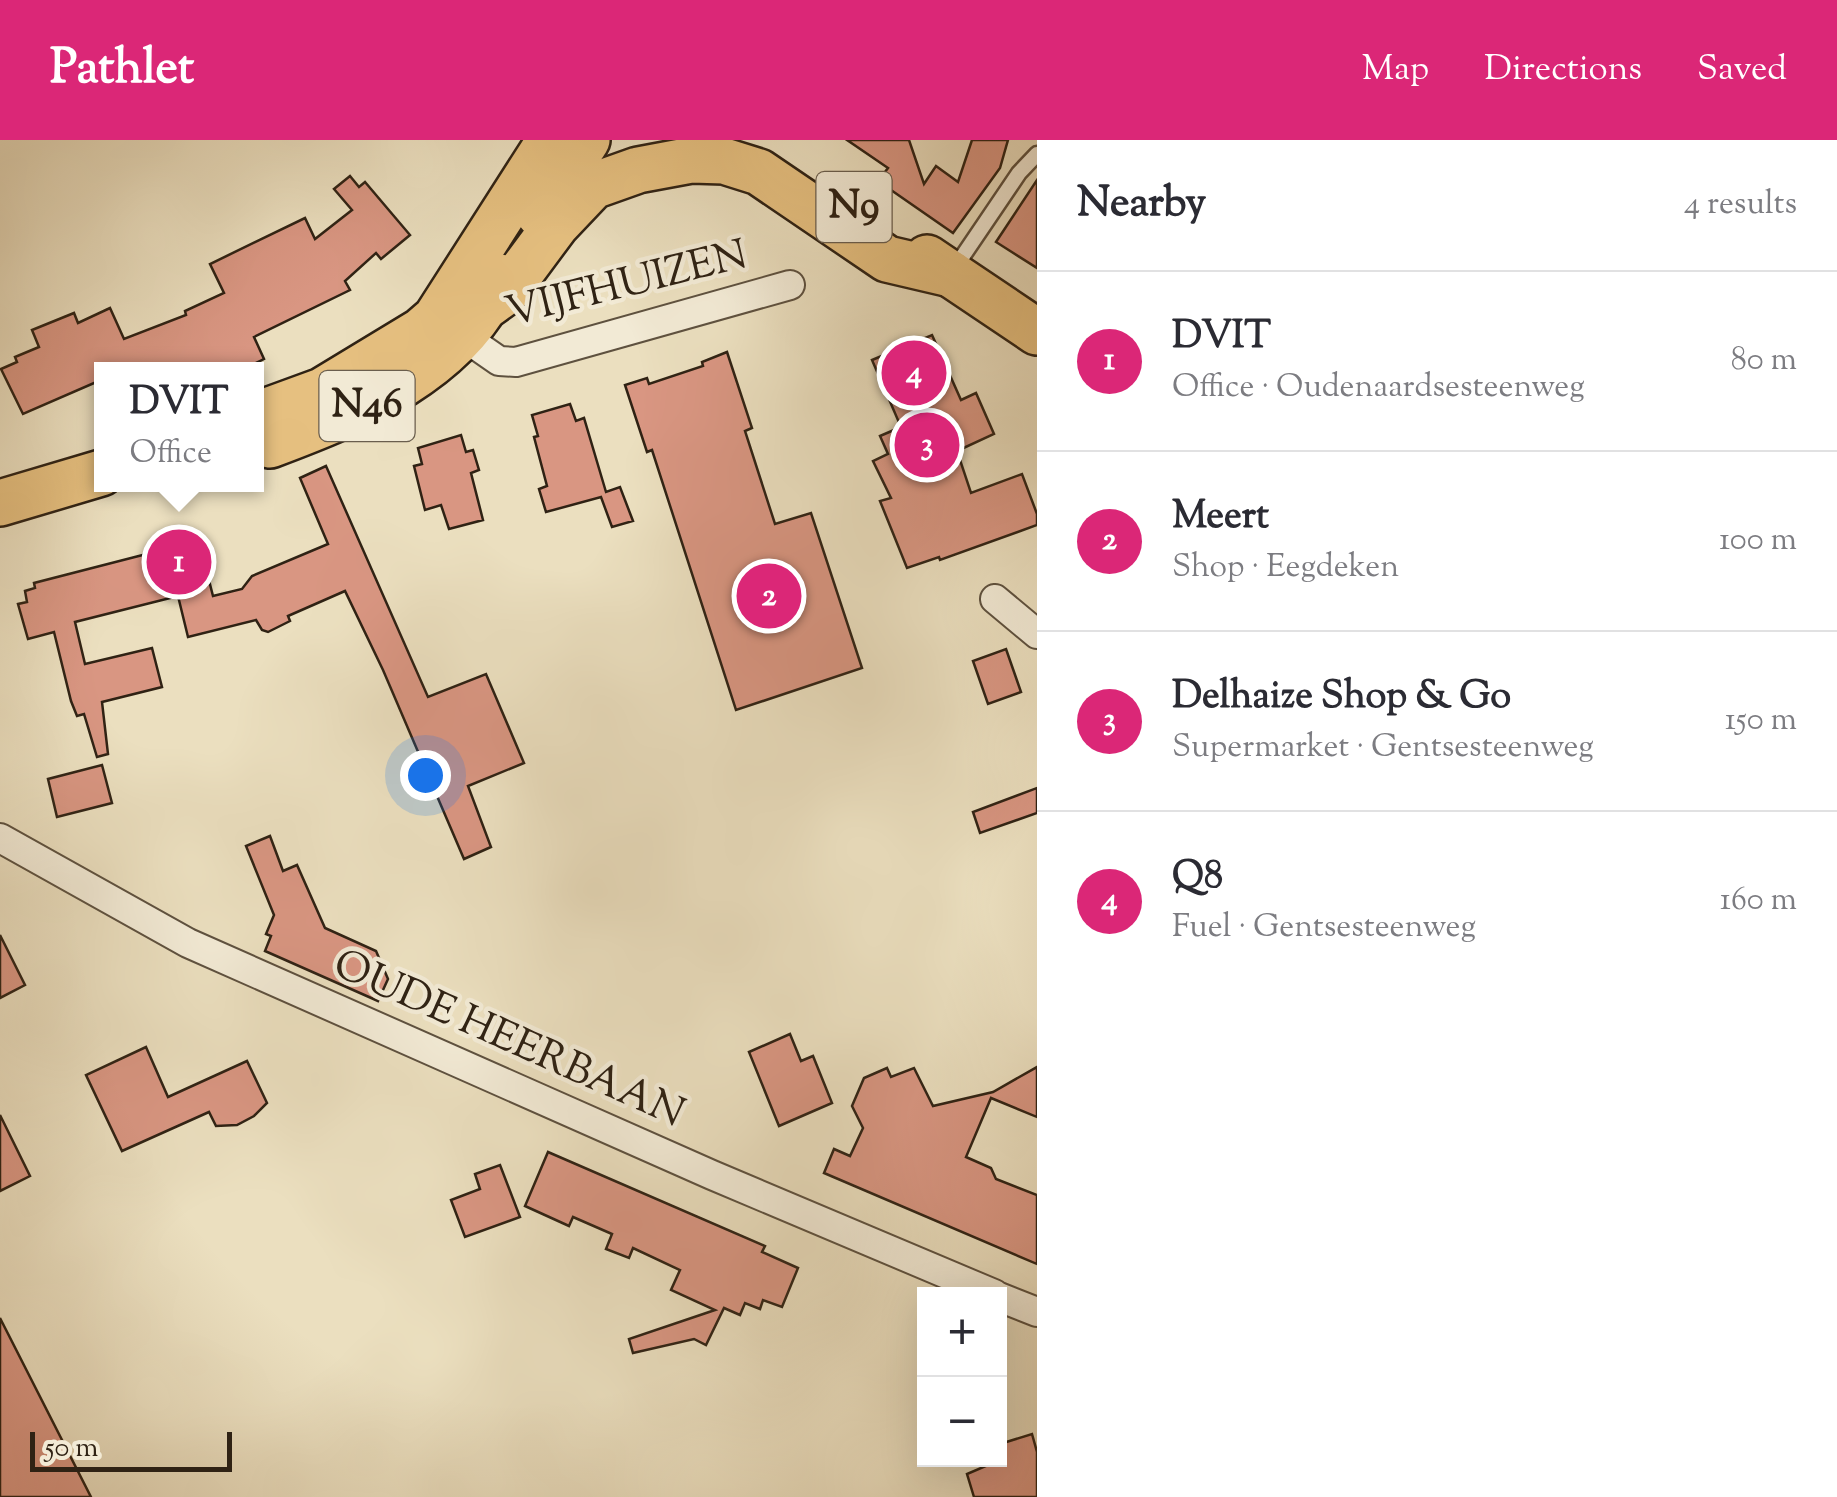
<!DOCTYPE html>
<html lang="en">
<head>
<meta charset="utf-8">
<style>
  body { margin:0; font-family:"Sorts Mill Goudy",serif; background:#f7f7f7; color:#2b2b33 }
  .controls { position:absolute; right:30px; bottom:30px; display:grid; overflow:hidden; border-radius:0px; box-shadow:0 10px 40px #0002 }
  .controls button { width:90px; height:90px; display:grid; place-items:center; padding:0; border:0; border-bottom:2px solid #e1e1e2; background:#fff; color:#2b2b33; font:50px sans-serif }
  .scale { position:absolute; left:30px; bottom:25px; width:202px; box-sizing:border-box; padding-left:10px; border:5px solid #2f2214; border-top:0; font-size:28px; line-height:35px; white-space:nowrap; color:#2f2214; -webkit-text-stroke:8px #f2ead5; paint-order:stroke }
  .you { position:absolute; left:425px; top:635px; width:35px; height:35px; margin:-25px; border:8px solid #fff; border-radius:50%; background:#1a73e8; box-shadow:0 0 0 15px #1a73e833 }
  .badge { display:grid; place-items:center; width:65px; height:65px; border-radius:50%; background:#db2777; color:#fff; font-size:32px; font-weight:700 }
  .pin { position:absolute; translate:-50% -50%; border:5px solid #fff; box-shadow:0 2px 10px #0006 }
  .popup { position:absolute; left:94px; top:222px; width:170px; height:130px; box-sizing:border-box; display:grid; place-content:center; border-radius:0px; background:#fff; filter:drop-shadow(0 2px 8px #0005); font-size:32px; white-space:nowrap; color:#7c7c81 }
  .popup b { font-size:38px; color:#2b2b33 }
  .popup::after { content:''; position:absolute; left:50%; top:100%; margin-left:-20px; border:20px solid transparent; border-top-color:#fff }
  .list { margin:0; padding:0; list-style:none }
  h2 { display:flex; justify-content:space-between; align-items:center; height:130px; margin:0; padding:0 40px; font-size:42px }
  h2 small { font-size:32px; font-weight:400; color:#7c7c81 }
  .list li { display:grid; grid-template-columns:65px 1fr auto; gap:30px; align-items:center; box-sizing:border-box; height:180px; padding:0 40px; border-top:2px solid #e1e1e2 }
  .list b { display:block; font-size:38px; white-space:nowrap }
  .list p { margin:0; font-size:32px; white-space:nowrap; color:#7c7c81 }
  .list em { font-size:32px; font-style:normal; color:#7c7c81 }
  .map { position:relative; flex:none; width:1037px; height:1357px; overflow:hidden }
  header { display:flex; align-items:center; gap:60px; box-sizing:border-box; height:140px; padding:0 50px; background:#db2777; color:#fff }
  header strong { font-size:48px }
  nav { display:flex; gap:55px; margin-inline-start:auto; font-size:35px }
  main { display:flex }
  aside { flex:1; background:#fff }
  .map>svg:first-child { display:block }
</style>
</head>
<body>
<header>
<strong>Pathlet</strong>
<nav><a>Map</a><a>Directions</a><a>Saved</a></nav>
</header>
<main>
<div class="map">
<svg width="1037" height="1357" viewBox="0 0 1037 1357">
  <rect width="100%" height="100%" fill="#ebdfbf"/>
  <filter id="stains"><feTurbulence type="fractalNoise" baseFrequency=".002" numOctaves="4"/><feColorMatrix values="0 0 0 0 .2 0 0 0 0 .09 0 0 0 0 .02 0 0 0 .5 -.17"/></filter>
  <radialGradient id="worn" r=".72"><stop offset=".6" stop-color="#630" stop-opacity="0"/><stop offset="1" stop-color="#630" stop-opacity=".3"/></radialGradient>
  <g fill="#d99682" stroke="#2f2214" stroke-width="2.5">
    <polygon points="847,0 909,0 924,44 936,26 958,42 972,0 1008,0 1000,28 953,93 878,41 888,28"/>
    <polygon points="350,36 359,47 365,42 410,95 381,119 376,113 345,141 350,150 254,197 264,219 242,230 97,230 101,240 23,274 1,229 17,222 15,217 39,207 32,190 74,173 78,183 110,168 124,199 186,175 185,171 224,153 210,124 305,78 315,99 352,70 334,49"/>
    <polygon points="1037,40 1037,128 996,102"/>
    <polygon points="932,195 961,260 976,253 994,294 957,311 971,353 1022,334 1037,374 1037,385 940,420 939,417 907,428 880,361 891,358 873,321 888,314 880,296 901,287 872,220"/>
    <polygon points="727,212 752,288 745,291 775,384 811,373 862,528 736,570 652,310 647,312 625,245 647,238 649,244 703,226 702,222"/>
    <polygon points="570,264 576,281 584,278 606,352 620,347 633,381 612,387 601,357 546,372 539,349 547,346 534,297 538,296 532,275"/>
    <polygon points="461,295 466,312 473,310 479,330 471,333 483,380 449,389 441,365 425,370 414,326 422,324 418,308"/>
    <polygon points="326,326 428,557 486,534 524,623 468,646 491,707 464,719 383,530 345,451 288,476 290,481 268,492 262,490 256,480 188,497 178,456 75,482 85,524 152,508 162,547 102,562 108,614 97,617 84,574 77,576 71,561 54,492 28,499 18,464 27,462 25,451 35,448 34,443 193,402 197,418 203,417 213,456 242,449 252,436 328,404 300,338"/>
    <polygon points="1006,509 1021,552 988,564 973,521"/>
    <polygon points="102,625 112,663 57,677 48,639"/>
    <polygon points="1037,648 1037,673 980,693 973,672"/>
    <polygon points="270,696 283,731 297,725 325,788 376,811 388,839 378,861 265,811 271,796 266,794 274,775 246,706"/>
    <polygon points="0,795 25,845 0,858"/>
    <polygon points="790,894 801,921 813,916 832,963 779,986 749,912"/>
    <polygon points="146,907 168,957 247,921 267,963 254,976 237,985 216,986 209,972 122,1011 86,935"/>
    <polygon points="1037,927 1037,977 991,958 966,1017 991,1028 996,1039 1037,1055 1037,1124 824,1033 834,1009 850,1016 863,988 852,966 864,938 887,928 891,937 914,928 933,966 993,952"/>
    <polygon points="0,975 30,1036 0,1051"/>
    <polygon points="548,1012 765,1106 762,1112 798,1128 782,1167 763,1160 760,1169 745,1163 740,1175 724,1168 706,1205 694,1199 633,1213 629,1199 715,1170 671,1150 680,1130 633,1108 629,1118 606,1109 612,1094 573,1077 569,1086 525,1066"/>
    <polygon points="500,1025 520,1077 465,1097 451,1060 480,1049 475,1034"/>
    <polygon points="0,1178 91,1357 0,1357"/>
    <polygon points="1032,1294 1037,1312 1037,1357 974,1357 967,1334 1000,1320 1000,1304"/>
  </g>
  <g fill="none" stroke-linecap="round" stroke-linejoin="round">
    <defs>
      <polyline id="service" points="954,129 1019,33 1037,14"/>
      <g id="minor">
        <polyline points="450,187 499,221 516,222 790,145"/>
        <polyline points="995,459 1037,494"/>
        <polyline points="0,698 188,803 712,1035 994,1154"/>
        <polyline points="999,1157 1037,1172"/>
      </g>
      <g id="primary">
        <polyline points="539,74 587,0"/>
        <polyline points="927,118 1037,192"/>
        <polyline points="489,164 507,151 556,85 593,46 638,30 692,20 724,21 759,32 887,119 951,134"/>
        <polyline points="256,275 322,251 421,191 436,178 550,0"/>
        <path d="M 256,302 L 270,305 C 358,272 462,230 500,137"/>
        <polyline points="0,363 101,333"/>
      </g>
    </defs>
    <use href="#service" stroke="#5e513f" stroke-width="19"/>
    <use href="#minor" stroke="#5e513f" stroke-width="32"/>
    <use href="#primary" stroke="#2f2214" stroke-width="50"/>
    <use href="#service" stroke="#f2ead5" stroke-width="14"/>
    <use href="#minor" stroke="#f2ead5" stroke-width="28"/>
    <use href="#primary" stroke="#e6c080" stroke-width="45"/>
  </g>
  <g text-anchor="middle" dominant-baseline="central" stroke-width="9" stroke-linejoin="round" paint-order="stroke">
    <g fill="#f2ead5" stroke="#6a5e4e" stroke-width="2.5">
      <rect x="816.5" y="32" width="75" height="70" rx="8"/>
      <rect x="319.5" y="231" width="95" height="70" rx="8"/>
    </g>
    <g font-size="40" font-weight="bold" fill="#2f2214">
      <text x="854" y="67">N9</text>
      <text x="367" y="266">N46</text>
    </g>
    <g font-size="42" fill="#2f2214" stroke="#f2ead5">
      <text transform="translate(627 146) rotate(-14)">VIJFHUIZEN</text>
      <text transform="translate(508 901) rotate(24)">OUDE HEERBAAN</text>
    </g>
  </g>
  <rect width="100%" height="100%" filter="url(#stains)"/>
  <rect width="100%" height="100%" fill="url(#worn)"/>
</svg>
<div class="controls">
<button>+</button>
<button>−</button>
</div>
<div class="scale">50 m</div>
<div class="you"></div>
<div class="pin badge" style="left:179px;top:422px">1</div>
<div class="popup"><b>DVIT</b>Office</div>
<div class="pin badge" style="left:769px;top:456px">2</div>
<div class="pin badge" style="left:927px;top:305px">3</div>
<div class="pin badge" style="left:914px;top:233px">4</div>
</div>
<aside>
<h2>Nearby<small>4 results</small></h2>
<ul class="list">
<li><span class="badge">1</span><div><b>DVIT</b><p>Office · Oudenaardsesteenweg</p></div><em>80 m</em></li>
<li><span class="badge">2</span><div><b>Meert</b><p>Shop · Eegdeken</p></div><em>100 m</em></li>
<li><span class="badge">3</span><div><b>Delhaize Shop &amp; Go</b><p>Supermarket · Gentsesteenweg</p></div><em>150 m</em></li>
<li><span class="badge">4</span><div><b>Q8</b><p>Fuel · Gentsesteenweg</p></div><em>160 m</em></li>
</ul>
</aside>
</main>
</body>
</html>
